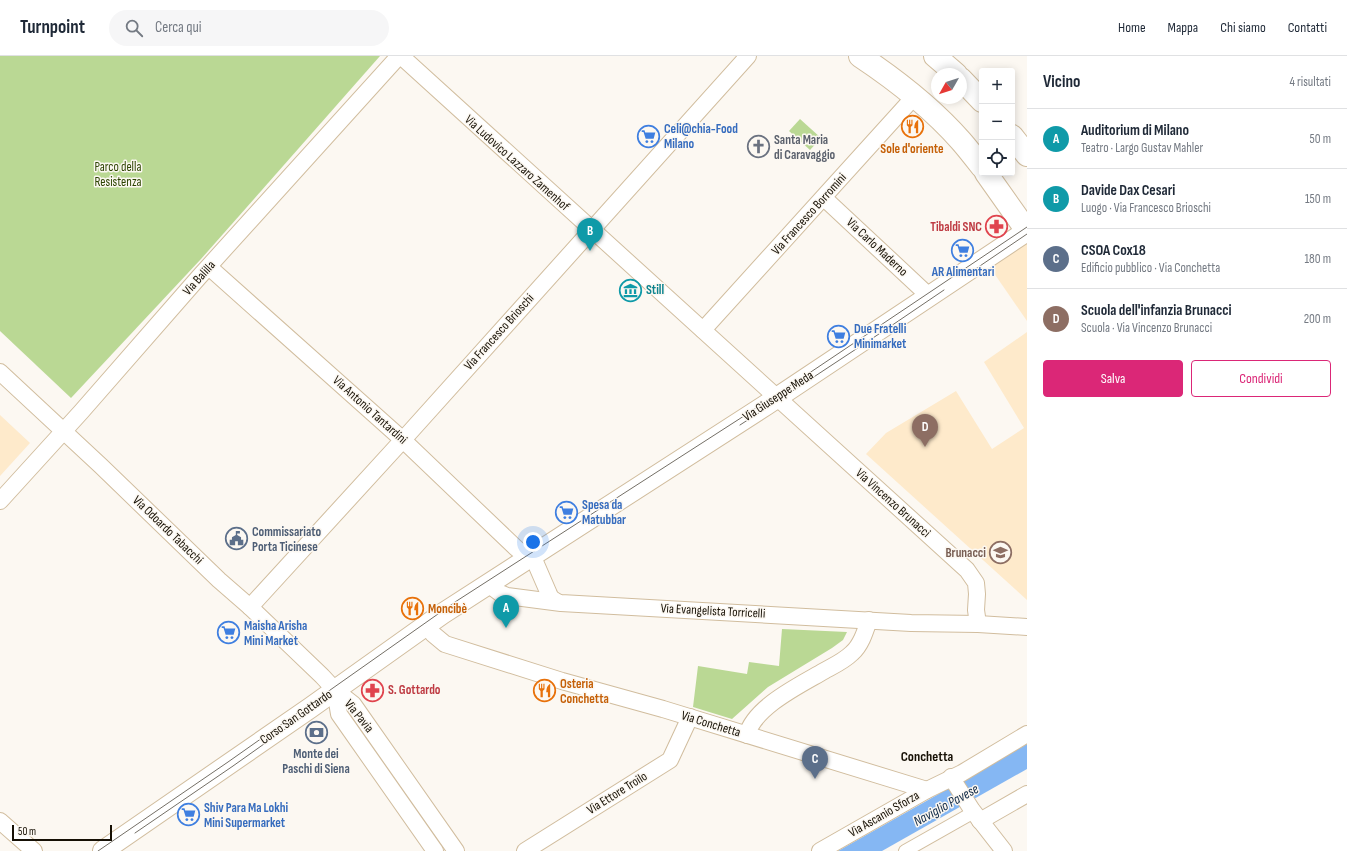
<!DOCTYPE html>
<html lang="it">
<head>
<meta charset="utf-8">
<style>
  body { margin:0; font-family:"Sofia Sans Condensed",sans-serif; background:#f6f6f7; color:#1f2937 }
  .controls { position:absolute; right:12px; top:12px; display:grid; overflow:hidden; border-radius:4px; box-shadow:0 2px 10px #0003 }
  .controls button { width:36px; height:36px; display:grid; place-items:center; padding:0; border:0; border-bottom:1px solid #e0e1e3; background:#fff; color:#1f2937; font:20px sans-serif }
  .compass { position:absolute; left:931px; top:12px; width:36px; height:36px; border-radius:50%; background:#fff; box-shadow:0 2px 10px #0003; rotate:231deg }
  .scale { position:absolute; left:12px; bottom:10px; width:100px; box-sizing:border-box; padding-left:4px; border:2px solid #161005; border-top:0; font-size:11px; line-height:14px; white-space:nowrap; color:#161005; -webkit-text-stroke:3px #fcf8f2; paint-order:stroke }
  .you { position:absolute; left:533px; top:486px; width:14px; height:14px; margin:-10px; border:3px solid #fff; border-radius:50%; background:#1a73e8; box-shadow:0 0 0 6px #1a73e833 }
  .badge { display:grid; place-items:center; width:26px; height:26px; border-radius:50%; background:#db2777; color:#fff; font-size:13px; font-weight:700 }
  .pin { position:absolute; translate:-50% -33px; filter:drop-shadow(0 1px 2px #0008) }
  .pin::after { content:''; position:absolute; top:21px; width:14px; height:12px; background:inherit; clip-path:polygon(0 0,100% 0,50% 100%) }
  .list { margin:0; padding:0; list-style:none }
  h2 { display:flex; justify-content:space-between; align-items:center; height:52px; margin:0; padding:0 16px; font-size:17px }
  h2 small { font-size:13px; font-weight:400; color:#747a83 }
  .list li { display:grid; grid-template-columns:26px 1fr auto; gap:12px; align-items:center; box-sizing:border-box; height:60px; padding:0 16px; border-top:1px solid #e0e1e3 }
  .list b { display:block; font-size:15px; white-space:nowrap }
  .list p { margin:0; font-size:13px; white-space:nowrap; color:#747a83 }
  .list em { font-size:13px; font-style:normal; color:#747a83 }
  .actions { display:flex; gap:8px; padding:12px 16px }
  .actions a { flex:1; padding:9px 0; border:1px solid #db2777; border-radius:4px; text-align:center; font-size:14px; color:#db2777 }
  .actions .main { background:#db2777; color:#fff }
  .icon { flex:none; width:22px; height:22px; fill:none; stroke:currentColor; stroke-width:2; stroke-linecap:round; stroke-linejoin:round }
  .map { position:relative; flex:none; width:1027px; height:795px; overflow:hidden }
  header { display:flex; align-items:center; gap:24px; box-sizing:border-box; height:56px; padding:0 20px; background:#fff; border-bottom:1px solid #e0e1e3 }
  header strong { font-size:19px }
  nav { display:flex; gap:22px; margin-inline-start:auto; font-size:14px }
  .search { width:280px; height:36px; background:#f6f6f7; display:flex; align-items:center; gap:10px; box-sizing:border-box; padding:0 14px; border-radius:22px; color:#747a83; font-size:15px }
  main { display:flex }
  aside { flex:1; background:#fff }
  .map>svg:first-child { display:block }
</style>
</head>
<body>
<header>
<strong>Turnpoint</strong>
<div class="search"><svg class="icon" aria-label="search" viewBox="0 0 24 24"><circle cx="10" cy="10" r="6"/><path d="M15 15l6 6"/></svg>Cerca qui</div>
<nav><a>Home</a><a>Mappa</a><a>Chi siamo</a><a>Contatti</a></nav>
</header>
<main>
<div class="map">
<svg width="1027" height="795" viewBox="0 0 1027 795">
  <rect width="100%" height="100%" fill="#fcf8f2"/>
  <g fill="#feeacb">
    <polygon points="1027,181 1027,265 987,207"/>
    <polygon points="1027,276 1027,544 866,398 886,377 956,335 992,393 1024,372 984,306"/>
    <polygon points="0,359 30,387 0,420"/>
  </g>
  <g fill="#bad894">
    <polygon points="0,0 380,0 201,203 71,342 0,275"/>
    <polygon points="800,63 821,82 810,94 789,75"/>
    <polygon points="782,573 847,576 843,584 832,592 768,631 732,663 693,651 698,610 747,618 749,606 779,610"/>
  </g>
  <polygon fill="#85b7f3" points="1027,688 1027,713 882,795 838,795"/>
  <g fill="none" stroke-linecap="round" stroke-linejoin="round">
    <defs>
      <polyline id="pedestrian" points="905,795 974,756"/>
      <g id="minor">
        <polyline points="401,0 967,514 976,527 977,538 976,554 978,568"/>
        <polyline points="824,142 929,240"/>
        <polyline points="209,211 403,384 516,492 536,508 549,538 551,542 557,546"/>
        <polyline points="703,274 914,41"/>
        <polyline points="0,316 101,410 219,524 250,551 322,620 335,634 353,648 456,795"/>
        <polyline points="0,445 81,356 199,221 399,0"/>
        <polyline points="488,528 500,537 507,540 561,547 911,567 978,568 1027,571"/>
        <polyline points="250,551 410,376 748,0"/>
        <polyline points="426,569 433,578 445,588 562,625 663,653 927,734"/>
        <polyline points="335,634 339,658 435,795"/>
        <path d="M 747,679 C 754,651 800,629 824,615 C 833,610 844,605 852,597 C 861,589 865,576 869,564"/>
        <polyline points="951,721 972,754 1004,795"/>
        <polyline points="0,765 34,795"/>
        <polyline points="980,765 1027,738"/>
        <polyline points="525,795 670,704 690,661"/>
        <polyline points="820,795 927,734 962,717 1027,678"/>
      </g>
      <polyline id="tertiary" points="103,795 310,652 442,558 766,349 1027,175"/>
      <g id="primary">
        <path d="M 860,0 C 896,24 932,52 961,85 C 968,93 975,102 982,111"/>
        <polyline points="935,0 956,18"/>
        <polyline points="961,23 982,45"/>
        <polyline points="1012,80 1027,99"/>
        <polyline points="986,117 1027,175"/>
      </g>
    </defs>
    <use href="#pedestrian" stroke="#d1bd9e" stroke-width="14"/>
    <use href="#minor" stroke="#d1bd9e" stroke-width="18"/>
    <use href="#tertiary" stroke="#d1bd9e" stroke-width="22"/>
    <use href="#primary" stroke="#d1bd9e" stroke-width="24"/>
    <use href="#pedestrian" stroke="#fff" stroke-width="12"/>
    <use href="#minor" stroke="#fff" stroke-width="16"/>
    <use href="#tertiary" stroke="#fff" stroke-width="20"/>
    <use href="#primary" stroke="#fff" stroke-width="22"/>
    <g stroke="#746f66" stroke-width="1">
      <polyline points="971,216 1027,178"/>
      <polyline points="791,336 888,272 944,234"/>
      <polyline points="740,369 777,345"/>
      <polyline points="135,777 233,710 326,644"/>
      <polyline points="98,795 228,706 455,546 775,340 1027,171"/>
    </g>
  </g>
  <defs>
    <symbol id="restaurant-ring" viewBox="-11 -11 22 22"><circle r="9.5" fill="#fcf8f2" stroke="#e8710a" stroke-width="1.5"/><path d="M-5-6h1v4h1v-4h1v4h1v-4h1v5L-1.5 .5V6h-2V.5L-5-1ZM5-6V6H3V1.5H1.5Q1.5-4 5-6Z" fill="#e8710a"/></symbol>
    <symbol id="supermarket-ring" viewBox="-11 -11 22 22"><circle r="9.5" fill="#fcf8f2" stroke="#3f7fe0" stroke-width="1.5"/><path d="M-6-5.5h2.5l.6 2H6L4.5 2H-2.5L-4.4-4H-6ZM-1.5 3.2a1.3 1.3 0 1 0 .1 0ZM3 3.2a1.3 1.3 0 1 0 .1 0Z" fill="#3f7fe0"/></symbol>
    <symbol id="church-ring" viewBox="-11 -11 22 22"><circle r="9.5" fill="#fcf8f2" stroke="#6b7280" stroke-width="1.5"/><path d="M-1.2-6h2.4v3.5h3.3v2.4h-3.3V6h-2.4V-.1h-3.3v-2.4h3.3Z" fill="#6b7280"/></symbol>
    <symbol id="pharmacy-ring" viewBox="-11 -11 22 22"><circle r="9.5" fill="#fcf8f2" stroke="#e0444e" stroke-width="1.5"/><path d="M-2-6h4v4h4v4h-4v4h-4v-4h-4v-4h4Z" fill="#e0444e"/></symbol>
    <symbol id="museum-ring" viewBox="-11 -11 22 22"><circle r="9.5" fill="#fcf8f2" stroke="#0f9aa8" stroke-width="1.5"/><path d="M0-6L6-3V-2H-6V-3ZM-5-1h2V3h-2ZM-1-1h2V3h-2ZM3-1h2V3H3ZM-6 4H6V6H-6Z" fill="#0f9aa8"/></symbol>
    <symbol id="civic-ring" viewBox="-11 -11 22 22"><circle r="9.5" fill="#fcf8f2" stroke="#5c6f8a" stroke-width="1.5"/><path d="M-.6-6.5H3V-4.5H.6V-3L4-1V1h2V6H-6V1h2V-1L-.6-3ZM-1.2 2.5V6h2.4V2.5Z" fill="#5c6f8a"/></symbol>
    <symbol id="school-ring" viewBox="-11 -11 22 22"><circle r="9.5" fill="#fcf8f2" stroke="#8d6e63" stroke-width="1.5"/><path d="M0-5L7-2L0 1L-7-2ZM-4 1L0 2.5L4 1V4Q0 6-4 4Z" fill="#8d6e63"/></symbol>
    <symbol id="bank-ring" viewBox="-11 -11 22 22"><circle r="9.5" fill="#fcf8f2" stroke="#5c6f8a" stroke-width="1.5"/><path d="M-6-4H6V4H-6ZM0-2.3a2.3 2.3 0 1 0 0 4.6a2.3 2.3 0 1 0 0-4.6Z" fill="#5c6f8a"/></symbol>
  </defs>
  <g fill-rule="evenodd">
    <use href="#restaurant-ring" x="900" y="58" width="25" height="25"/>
    <use href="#supermarket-ring" x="636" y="68" width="25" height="25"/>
    <use href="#church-ring" x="746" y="78" width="25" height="25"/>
    <use href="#pharmacy-ring" x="984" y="158" width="25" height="25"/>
    <use href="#supermarket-ring" x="950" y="182" width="25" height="25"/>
    <use href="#museum-ring" x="618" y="222" width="25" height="25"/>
    <use href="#supermarket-ring" x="826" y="268" width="25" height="25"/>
    <use href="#supermarket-ring" x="554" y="444" width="25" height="25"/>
    <use href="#civic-ring" x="224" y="470" width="25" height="25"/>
    <use href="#school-ring" x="988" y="484" width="25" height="25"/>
    <use href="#restaurant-ring" x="400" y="540" width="25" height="25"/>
    <use href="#supermarket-ring" x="216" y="564" width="25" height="25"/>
    <use href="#pharmacy-ring" x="360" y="622" width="25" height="25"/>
    <use href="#restaurant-ring" x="532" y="622" width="25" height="25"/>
    <use href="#bank-ring" x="304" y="664" width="25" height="25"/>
    <use href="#supermarket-ring" x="176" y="746" width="25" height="25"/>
  </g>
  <g text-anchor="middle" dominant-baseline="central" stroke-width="3" stroke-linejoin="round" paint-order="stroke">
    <g font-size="13" font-weight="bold" fill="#366cbe" stroke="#fcf8f2" text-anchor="start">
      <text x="664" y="73">Celi@chia-Food<tspan x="664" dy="15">Milano</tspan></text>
      <text x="963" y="216" text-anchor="middle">AR Alimentari</text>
      <text x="854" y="273">Due Fratelli<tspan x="854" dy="15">Minimarket</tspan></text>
      <text x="582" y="449">Spesa da<tspan x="582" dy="15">Matubbar</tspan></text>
      <text x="244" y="570">Maisha Arisha<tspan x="244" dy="15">Mini Market</tspan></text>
      <text x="204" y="752">Shiv Para Ma Lokhi<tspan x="204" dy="15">Mini Supermarket</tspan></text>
    </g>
    <g font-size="13" font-weight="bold" fill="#5b616d" stroke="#fcf8f2" text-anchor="start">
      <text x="774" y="84">Santa Maria<tspan x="774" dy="15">di Caravaggio</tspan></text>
    </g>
    <g font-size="13" font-weight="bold" fill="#c56008" stroke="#fcf8f2" text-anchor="start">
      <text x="912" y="93" text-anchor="middle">Sole d'oriente</text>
      <text x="428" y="553">Moncibè</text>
      <text x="560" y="628">Osteria<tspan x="560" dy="15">Conchetta</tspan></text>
    </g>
    <g font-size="13" fill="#161005" stroke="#fcf8f2">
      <text transform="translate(517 107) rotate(42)">Via Ludovico Lazzaro Zamenhof</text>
      <text transform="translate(809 158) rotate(-48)">Via Francesco Borromini</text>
      <text transform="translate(877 191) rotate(43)">Via Carlo Maderno</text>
      <text transform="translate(199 222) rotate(-48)">Via Balilla</text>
      <text transform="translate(499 276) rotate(-48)">Via Francesco Brioschi</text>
      <text transform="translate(778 340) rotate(-33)">Via Giuseppe Meda</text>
      <text transform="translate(370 354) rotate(42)">Via Antonio Tantardini</text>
      <text transform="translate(893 447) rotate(42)">Via Vincenzo Brunacci</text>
      <text transform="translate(168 474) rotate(44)">Via Odoardo Tabacchi</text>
      <text transform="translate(713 555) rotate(3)">Via Evangelista Torricelli</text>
      <text transform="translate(359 660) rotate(51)">Via Pavia</text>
      <text transform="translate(296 661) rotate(-35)">Corso San Gottardo</text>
      <text transform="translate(711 668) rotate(17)">Via Conchetta</text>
      <text transform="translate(617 737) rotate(-32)">Via Ettore Troilo</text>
      <text transform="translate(884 758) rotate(-30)">Via Ascanio Sforza</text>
    </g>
    <g font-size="13" fill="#2c4300" stroke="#fcf8f2">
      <text x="118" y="111">Parco della<tspan x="118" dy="15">Resistenza</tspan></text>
    </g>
    <g font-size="13" font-weight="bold" fill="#be3a42" stroke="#fcf8f2" text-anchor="end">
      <text x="982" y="171">Tibaldi SNC</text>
      <text x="388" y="634" text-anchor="start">S. Gottardo</text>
    </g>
    <g font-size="13" font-weight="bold" fill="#0d838f" stroke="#fcf8f2" text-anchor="start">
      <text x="646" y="234">Still</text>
    </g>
    <g font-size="13" font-weight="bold" fill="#4e5e75" stroke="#fcf8f2" text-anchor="start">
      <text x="252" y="476">Commissariato<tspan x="252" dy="15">Porta Ticinese</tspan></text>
      <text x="316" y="698" text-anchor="middle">Monte dei<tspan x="316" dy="15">Paschi di Siena</tspan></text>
    </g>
    <g font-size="13" font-weight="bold" fill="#785e54" stroke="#fcf8f2" text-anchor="end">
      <text x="986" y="497">Brunacci</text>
    </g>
    <g font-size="14" font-weight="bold" fill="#161005" stroke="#fcf8f2">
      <text x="927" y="700">Conchetta</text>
    </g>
    <g font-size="14" font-style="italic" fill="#102a47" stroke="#fcf8f2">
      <text transform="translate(946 749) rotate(-29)">Naviglio Pavese</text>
    </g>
  </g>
</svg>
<div class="controls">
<button>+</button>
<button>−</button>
<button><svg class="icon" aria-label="locate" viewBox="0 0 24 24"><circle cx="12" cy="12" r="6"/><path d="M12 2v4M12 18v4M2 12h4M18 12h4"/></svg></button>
</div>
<svg class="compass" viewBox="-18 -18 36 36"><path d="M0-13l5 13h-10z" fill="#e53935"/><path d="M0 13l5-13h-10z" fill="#747a83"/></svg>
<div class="scale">50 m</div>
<div class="you"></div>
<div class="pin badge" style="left:506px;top:572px;background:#0f9aa8">A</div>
<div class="pin badge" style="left:590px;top:195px;background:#0f9aa8">B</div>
<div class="pin badge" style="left:815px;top:723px;background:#5c6f8a">C</div>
<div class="pin badge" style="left:925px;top:391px;background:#8d6e63">D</div>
</div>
<aside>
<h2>Vicino<small>4 risultati</small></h2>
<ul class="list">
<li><span class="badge" style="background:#0f9aa8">A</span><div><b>Auditorium di Milano</b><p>Teatro · Largo Gustav Mahler</p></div><em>50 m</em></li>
<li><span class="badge" style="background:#0f9aa8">B</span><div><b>Davide Dax Cesari</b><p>Luogo · Via Francesco Brioschi</p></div><em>150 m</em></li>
<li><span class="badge" style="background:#5c6f8a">C</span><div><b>CSOA Cox18</b><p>Edificio pubblico · Via Conchetta</p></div><em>180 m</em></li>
<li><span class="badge" style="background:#8d6e63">D</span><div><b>Scuola dell'infanzia Brunacci</b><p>Scuola · Via Vincenzo Brunacci</p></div><em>200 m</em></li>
</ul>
<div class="actions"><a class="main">Salva</a><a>Condividi</a></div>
</aside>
</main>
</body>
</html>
